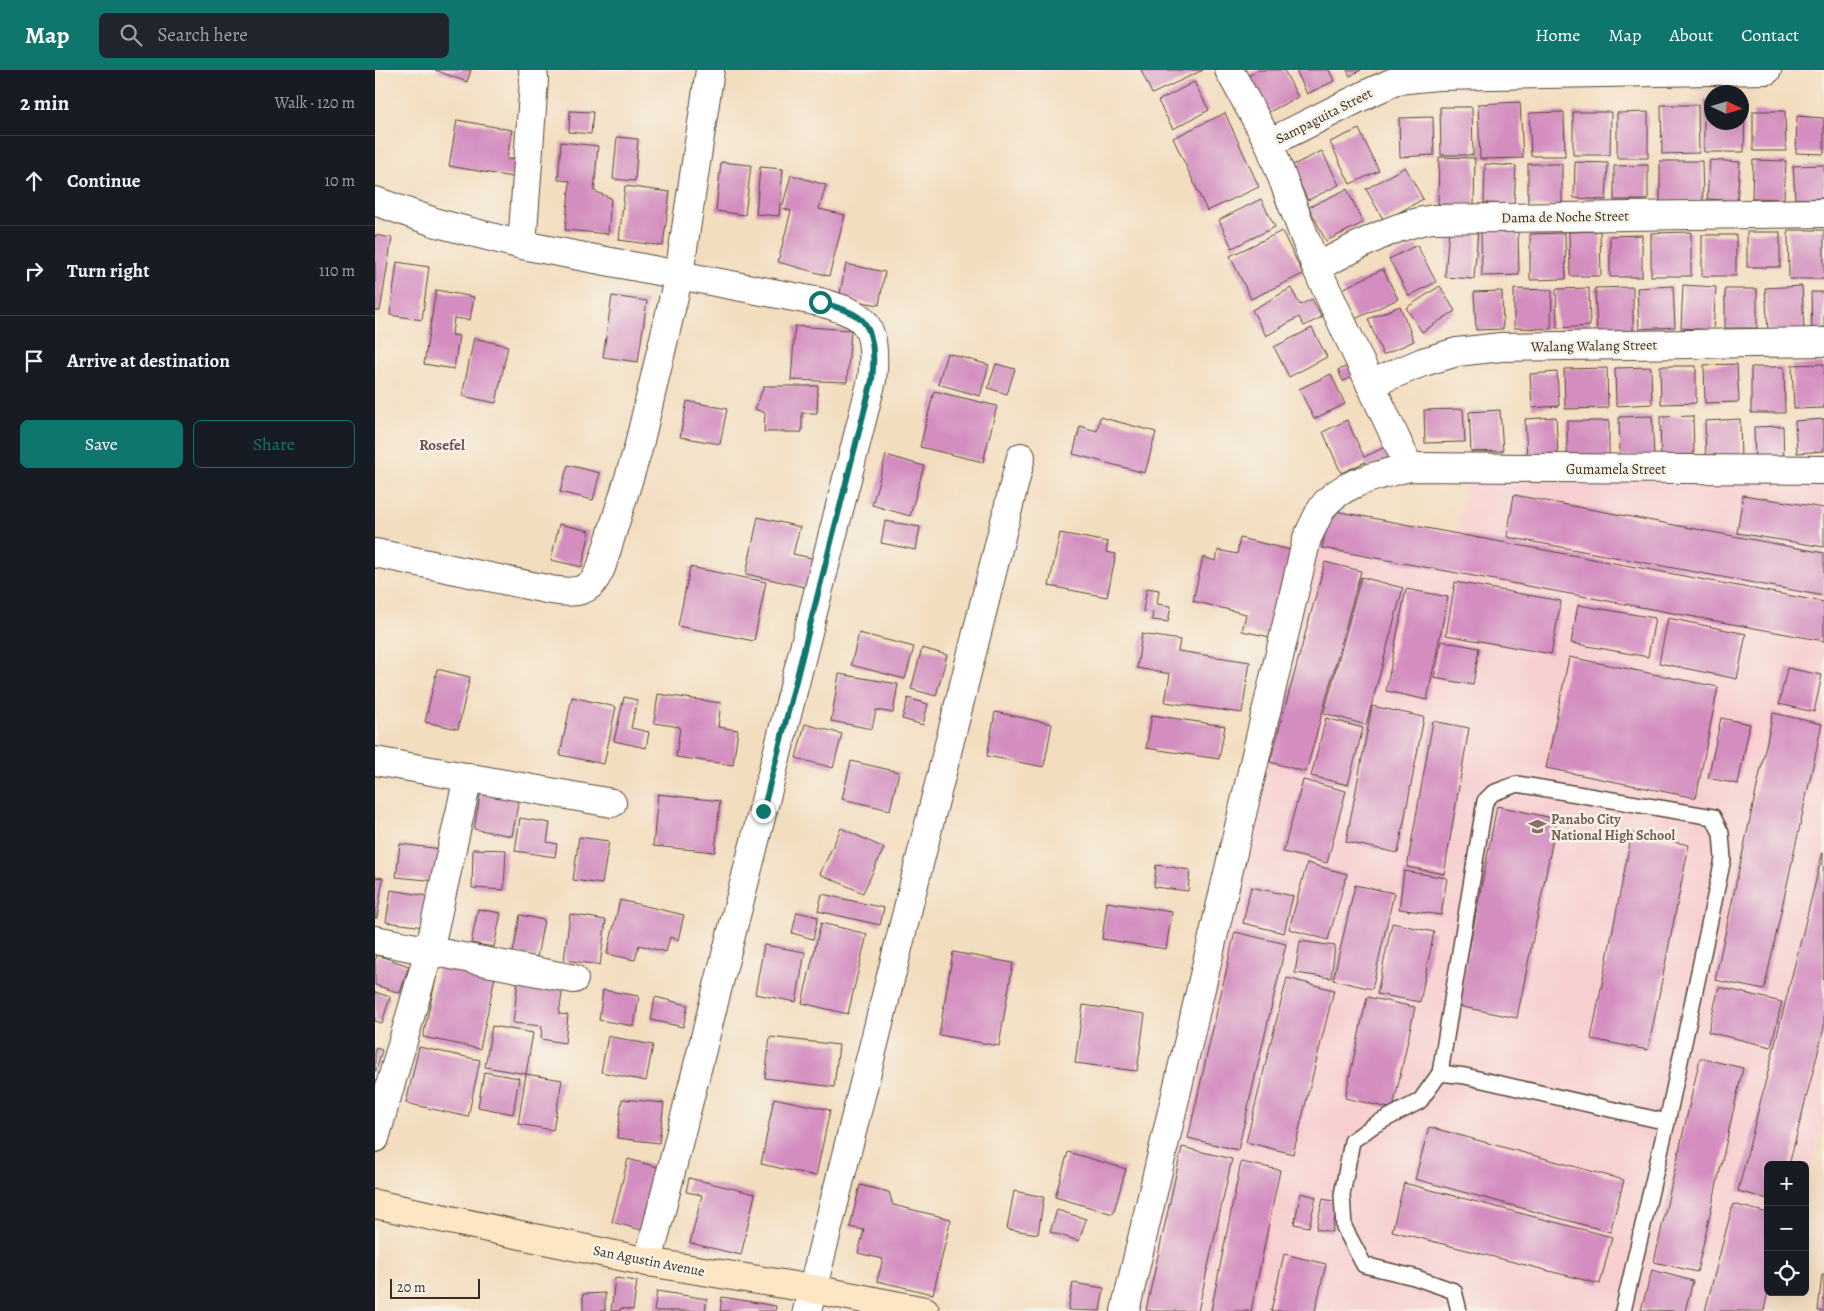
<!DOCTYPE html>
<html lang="en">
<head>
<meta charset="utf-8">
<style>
  body { margin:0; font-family:Alegreya,serif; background:#20242c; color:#f1f3f6 }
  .controls { position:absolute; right:15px; bottom:15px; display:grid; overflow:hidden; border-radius:8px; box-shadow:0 5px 20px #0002 }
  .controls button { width:45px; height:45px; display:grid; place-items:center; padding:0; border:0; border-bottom:1px solid #363941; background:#171b24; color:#f1f3f6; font:25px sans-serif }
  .compass { position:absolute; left:1329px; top:15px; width:45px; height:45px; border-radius:50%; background:#171b24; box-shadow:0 5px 20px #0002; rotate:94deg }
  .scale { position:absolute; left:15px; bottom:12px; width:90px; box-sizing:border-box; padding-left:5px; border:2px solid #3b2a1e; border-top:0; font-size:14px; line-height:18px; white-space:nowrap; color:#3b2a1e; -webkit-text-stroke:4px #f7f3e8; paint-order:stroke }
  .stop { position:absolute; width:15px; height:15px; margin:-11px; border:4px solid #0f766e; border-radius:50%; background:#fff }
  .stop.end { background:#0f766e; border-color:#fff; box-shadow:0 1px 5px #0008 }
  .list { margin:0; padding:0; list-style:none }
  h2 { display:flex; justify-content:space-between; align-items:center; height:65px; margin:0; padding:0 20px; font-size:21px }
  h2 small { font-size:16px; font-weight:400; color:#9ea1a6 }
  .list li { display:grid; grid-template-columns:32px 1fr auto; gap:15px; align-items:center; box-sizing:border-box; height:90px; padding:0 20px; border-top:1px solid #363941 }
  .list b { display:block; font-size:19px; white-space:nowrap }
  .list em { font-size:16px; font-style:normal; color:#9ea1a6 }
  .actions { display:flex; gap:10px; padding:15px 20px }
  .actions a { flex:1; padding:11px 0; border:1px solid #0f766e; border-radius:8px; text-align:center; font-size:18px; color:#0f766e }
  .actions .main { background:#0f766e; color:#fff }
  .icon { flex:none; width:28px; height:28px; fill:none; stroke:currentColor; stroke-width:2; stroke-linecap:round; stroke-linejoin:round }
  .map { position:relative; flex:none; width:1449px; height:1241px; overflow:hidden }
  header { display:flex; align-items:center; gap:30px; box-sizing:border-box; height:70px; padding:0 25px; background:#0f766e; color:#fff }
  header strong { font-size:24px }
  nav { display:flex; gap:28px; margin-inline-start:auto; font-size:18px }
  .search { width:350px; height:45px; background:#20242c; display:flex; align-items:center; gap:12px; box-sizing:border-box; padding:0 18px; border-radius:8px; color:#9ea1a6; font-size:19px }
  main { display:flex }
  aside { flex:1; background:#171b24 }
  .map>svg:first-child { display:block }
</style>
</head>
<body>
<header>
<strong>Map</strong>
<div class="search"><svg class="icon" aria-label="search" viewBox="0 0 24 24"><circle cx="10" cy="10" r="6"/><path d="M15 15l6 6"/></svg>Search here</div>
<nav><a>Home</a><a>Map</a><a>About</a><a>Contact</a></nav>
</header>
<main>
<aside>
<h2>2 min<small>Walk · 120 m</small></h2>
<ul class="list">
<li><svg class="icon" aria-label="ahead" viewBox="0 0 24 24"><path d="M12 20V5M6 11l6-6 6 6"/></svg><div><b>Continue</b></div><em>10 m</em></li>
<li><svg class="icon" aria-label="right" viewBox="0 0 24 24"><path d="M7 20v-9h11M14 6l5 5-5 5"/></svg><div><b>Turn right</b></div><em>110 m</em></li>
<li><svg class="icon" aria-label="arrive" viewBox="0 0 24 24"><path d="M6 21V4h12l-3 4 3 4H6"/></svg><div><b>Arrive at destination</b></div></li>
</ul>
<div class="actions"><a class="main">Save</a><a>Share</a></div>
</aside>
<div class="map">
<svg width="1449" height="1241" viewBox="0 0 1449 1241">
  <rect width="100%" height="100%" fill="#f7f3e8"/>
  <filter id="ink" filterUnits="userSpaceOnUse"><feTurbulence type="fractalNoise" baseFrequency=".02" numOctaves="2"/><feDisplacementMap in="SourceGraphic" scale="10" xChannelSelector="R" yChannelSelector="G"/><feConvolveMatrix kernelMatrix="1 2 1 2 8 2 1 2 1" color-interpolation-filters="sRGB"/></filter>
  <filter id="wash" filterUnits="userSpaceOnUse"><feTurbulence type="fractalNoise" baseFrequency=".0096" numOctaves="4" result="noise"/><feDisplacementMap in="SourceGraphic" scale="20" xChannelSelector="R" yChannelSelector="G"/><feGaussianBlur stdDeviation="1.12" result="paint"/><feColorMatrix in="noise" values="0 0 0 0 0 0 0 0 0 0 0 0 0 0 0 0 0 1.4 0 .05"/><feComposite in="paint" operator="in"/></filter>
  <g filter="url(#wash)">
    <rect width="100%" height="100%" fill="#f3ddbf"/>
    <polygon fill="#f7cfd0" points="1092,407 1449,408 1449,1051 1430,1115 1430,1095 1393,1095 1393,1222 1399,1222 1393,1241 758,1241 952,439 1082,462"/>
    <g id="blocks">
      <g fill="#d38dbf">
        <polygon points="60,0 96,0 92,12"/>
        <polygon points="766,0 828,0 777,24"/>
        <polygon points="883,0 909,0 923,27 892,43 873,6"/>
        <polygon points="921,0 954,0 959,11 932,24"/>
        <polygon points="972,0 986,0 975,6"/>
        <polygon points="819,12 834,40 798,59 783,31"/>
        <polygon points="1329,29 1336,29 1336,52 1366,52 1366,29 1370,29 1369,82 1329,82"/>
        <polygon points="1145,32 1148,88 1105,89 1103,34"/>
        <polygon points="1286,35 1323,35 1324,83 1287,84"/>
        <polygon points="1065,37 1097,37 1098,85 1066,85"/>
        <polygon points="195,41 218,42 216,64 194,62"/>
        <polygon points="1378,41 1410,41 1411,81 1378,81"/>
        <polygon points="1189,42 1190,86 1156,86 1154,43"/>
        <polygon points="1198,42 1236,42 1235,85 1198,85"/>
        <polygon points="1273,42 1273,88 1242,88 1242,43"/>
        <polygon points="850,43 884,117 832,141 798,68"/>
        <polygon points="1422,46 1449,48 1449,84 1421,83"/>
        <polygon points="1058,47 1059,85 1025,87 1024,48"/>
        <polygon points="82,50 137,60 132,89 146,90 143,108 74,96"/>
        <polygon points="984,59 1004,101 975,114 955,72"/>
        <polygon points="242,67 263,69 260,111 238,109"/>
        <polygon points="186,72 223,76 219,121 236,128 233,164 190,160 195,111 183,110"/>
        <polygon points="947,81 964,115 933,130 916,96"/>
        <polygon points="1064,87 1100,88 1099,135 1063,134"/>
        <polygon points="1335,90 1365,92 1362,131 1332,129"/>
        <polygon points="1378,90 1411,91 1409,129 1377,128"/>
        <polygon points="1285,91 1327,91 1328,131 1285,132"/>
        <polygon points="346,92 376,95 370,145 341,141"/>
        <polygon points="1200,92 1233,93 1231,130 1199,128"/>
        <polygon points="1110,94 1141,96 1139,134 1109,133"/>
        <rect x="1153" y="94" width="34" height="42"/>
        <polygon points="1273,95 1273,130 1239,130 1239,96"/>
        <polygon points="1449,95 1449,128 1420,129 1418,96"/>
        <polygon points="385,97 408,99 404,146 381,144"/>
        <polygon points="1030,97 1048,129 1009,151 991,119"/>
        <polygon points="416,105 451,115 444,139 470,145 454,206 403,192 416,141 407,138"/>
        <polygon points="250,116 295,122 288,176 244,170"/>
        <polygon points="972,119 988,153 951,171 934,137"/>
        <polygon points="886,129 900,157 857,178 844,150"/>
        <polygon points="1074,158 1103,160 1099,209 1070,207"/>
        <polygon points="1106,160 1143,160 1144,205 1107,206"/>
        <polygon points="1413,160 1449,160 1449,209 1414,209"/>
        <polygon points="907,161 928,204 876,229 855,186"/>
        <polygon points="1225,161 1226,206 1195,206 1194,162"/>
        <polygon points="1316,162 1316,206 1276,206 1276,163"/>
        <rect x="1372" y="162" width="33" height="35"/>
        <polygon points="1190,163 1191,209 1155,210 1155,164"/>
        <polygon points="0,165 17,168 5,241 0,240"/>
        <polygon points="1267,165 1267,207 1235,207 1235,166"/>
        <rect x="1327" y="165" width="34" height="41"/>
        <polygon points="1042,175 1061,212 1034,226 1014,189"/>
        <polygon points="22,192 54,197 47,250 15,245"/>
        <polygon points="471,194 510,202 504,235 464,228"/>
        <polygon points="1008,199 1023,229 980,249 967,219"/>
        <polygon points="1308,215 1341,217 1338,260 1306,258"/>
        <polygon points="1065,216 1080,241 1047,262 1031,238"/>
        <polygon points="1298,216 1300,257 1264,259 1262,218"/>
        <polygon points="1427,216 1429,259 1393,261 1390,218"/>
        <polygon points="1258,217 1258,261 1222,262 1220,218"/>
        <polygon points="916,218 925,235 937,229 947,247 929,256 924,247 891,266 877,240"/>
        <polygon points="1214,218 1215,256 1182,258 1181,219"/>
        <polygon points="1139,219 1177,220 1176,259 1139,258"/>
        <rect x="1350" y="219" width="32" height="39"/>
        <polygon points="61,220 99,227 95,250 79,248 77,265 84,266 79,299 49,294"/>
        <polygon points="1127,221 1128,259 1101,260 1099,222"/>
        <polygon points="1436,222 1449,222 1449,261 1437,262"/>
        <polygon points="237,226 272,231 263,292 228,287"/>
        <polygon points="1025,236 1039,271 1008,285 993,249"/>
        <polygon points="420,256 476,260 472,312 416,310"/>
        <polygon points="937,258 952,287 914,307 899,277"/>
        <polygon points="99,268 133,276 121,333 87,326"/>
        <polygon points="572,283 614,295 605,326 563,314"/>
        <polygon points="621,294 640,299 632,324 613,318"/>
        <polygon points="1362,294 1364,332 1330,333 1329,295"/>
        <polygon points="1449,294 1449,338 1419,339 1417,295"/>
        <polygon points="976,295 980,306 968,311 963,300"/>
        <polygon points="1285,296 1321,296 1321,333 1286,334"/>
        <polygon points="1276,297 1277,334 1241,336 1240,298"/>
        <polygon points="1376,297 1409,297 1410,343 1376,343"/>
        <polygon points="1232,298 1233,338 1190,339 1189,299"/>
        <polygon points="1182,302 1184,336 1157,338 1155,304"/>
        <polygon points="956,304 970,334 939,349 924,319"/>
        <polygon points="389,316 443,316 442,343 427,343 427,362 389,362 390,343 380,339"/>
        <polygon points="559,321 622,336 608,392 545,377"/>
        <polygon points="312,331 352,339 345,374 305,367"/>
        <polygon points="1088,339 1090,372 1050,373 1049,340"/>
        <polygon points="1125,340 1128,381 1096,382 1094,342"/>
        <polygon points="1277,346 1279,385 1245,386 1244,347"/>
        <polygon points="1318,346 1319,389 1286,390 1285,347"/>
        <polygon points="725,347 781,362 770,403 698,384 705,356 722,361"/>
        <polygon points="1181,347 1183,385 1152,387 1150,349"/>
        <polygon points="1365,349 1366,393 1331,395 1330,351"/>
        <polygon points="1449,349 1449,381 1422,383 1420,351"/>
        <polygon points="972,350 989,387 1010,377 1015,388 993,398 990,392 966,403 948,362"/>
        <polygon points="1192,351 1234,351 1234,392 1192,393"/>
        <polygon points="1408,356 1409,393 1380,394 1379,357"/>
        <polygon points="511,385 549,396 535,446 497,435"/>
        <polygon points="193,395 225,403 218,430 185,422"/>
        <polygon points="1139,425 1449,483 1449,526 1132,467"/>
        <polygon points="1368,425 1449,438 1449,477 1362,463"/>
        <polygon points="954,440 1449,532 1449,571 947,478"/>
        <polygon points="383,447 425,457 418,484 441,489 434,518 371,504"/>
        <polygon points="510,451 545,457 541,480 506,473"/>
        <polygon points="184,454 215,461 207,497 176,490"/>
        <polygon points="685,463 733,472 731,482 741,484 732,527 674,516"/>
        <polygon points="865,468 915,480 895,567 867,561 871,544 818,531 828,487 841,491 843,480 862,484"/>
        <polygon points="950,492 986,501 931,702 895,692"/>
        <polygon points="315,497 391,512 379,571 303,556"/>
        <polygon points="986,507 1028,518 991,655 949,643"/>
        <polygon points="1080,512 1186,531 1176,584 1071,565"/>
        <polygon points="772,518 784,520 782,534 796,536 793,552 777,550 778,542 768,541"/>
        <polygon points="1031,519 1073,527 1052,630 1011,621"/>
        <polygon points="1203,535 1280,548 1273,587 1196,573"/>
        <polygon points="1293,548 1371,564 1362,609 1284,593"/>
        <polygon points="484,563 539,577 530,609 476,595"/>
        <polygon points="767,564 805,570 803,581 875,592 867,643 790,632 795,604 762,598"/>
        <polygon points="1066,571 1104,578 1098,615 1059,608"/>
        <polygon points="547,578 572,585 561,626 536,619"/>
        <polygon points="1194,587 1343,617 1321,728 1171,698"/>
        <polygon points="1412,598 1447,605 1439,642 1404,634"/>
        <polygon points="62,599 95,607 83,659 50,652"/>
        <polygon points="464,604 523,614 518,643 501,640 497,659 456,651"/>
        <polygon points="283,624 346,633 343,657 363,660 358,695 301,687 305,657 279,653"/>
        <polygon points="197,627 241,637 229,694 185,685"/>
        <polygon points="249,627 262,630 256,658 274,662 271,678 239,671"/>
        <polygon points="533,628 553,634 548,655 527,649"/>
        <polygon points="997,636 1049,647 1023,783 971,772"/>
        <polygon points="620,642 677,654 669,697 612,686"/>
        <polygon points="1398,643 1447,654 1389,920 1340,910"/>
        <polygon points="777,645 850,656 844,689 771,678"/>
        <polygon points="951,648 988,658 973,715 936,706"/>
        <polygon points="1346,648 1375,654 1363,714 1333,708"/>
        <polygon points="1058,651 1094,658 1069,804 1032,797"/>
        <polygon points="430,654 467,664 458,698 421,688"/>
        <polygon points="476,691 524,702 515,740 467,729"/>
        <polygon points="928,710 971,721 952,793 908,782"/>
        <polygon points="106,721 144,729 137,766 99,759"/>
        <polygon points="283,724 345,731 340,782 278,776"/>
        <polygon points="1122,736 1182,749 1142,948 1083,936"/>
        <polygon points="145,748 175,753 172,772 182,774 180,787 140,781"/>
        <polygon points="466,758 509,778 488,823 445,804"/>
        <polygon points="1257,763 1314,775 1273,980 1216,969"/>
        <polygon points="204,767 234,771 227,814 198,810"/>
        <polygon points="25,774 66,779 62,811 21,807"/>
        <polygon points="98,779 131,780 129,820 97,818"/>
        <polygon points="1448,782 1449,958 1414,1095 1393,1095 1393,1129 1363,1121"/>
        <polygon points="932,793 972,804 953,870 914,859"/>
        <polygon points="781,795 815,800 813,821 779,817"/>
        <polygon points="1029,801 1072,808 1066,845 1024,839"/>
        <polygon points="0,807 8,808 2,848 0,848"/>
        <polygon points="980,815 1019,823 997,919 958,910"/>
        <polygon points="876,817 918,826 909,863 868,853"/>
        <polygon points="16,820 53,826 49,857 11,852"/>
        <polygon points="447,824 509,838 505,855 443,841"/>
        <polygon points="245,830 309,845 303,870 295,867 291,882 264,875 260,890 232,884"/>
        <polygon points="732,832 797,842 791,879 727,869"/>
        <polygon points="103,839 126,843 119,877 96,873"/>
        <polygon points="422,842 443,847 438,869 417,863"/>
        <polygon points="195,844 231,850 225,895 189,890"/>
        <polygon points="145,845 169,850 162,887 138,883"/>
        <polygon points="446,853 492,864 473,944 427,933"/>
        <polygon points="1017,853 1059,862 1045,932 1002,924"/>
        <polygon points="860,862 911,874 863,1080 813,1068"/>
        <polygon points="925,871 960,876 956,908 920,903"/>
        <polygon points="389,875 430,882 421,932 380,924"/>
        <polygon points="578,882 638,893 624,976 564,965"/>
        <polygon points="2,885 34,896 25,923 0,915 0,891"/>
        <polygon points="65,890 121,902 105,979 48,967"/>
        <polygon points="912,908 959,920 918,1084 871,1072"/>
        <polygon points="143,911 188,917 184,944 193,945 190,973 166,969 167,956 138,953"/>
        <polygon points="1344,917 1407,932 1396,977 1333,962"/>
        <polygon points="228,920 264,926 259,956 224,950"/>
        <polygon points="0,922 15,927 7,953 0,951"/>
        <polygon points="280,927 313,935 308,957 276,950"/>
        <polygon points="992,927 1040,937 1018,1039 970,1028"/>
        <polygon points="708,935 770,944 762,1001 700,993"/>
        <polygon points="117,956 158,963 151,1004 110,997"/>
        <polygon points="233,966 278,975 271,1011 226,1002"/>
        <polygon points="395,967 464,975 459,1017 390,1008"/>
        <polygon points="44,977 105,990 93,1047 31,1033"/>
        <polygon points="0,978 7,980 1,1001 0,1001"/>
        <polygon points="1325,988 1368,998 1322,1202 1279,1192"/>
        <polygon points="109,1002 144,1008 138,1044 103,1037"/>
        <polygon points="151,1004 187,1010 178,1060 143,1054"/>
        <polygon points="399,1028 455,1040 441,1106 386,1094"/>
        <polygon points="247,1029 289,1033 284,1073 242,1068"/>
        <polygon points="1054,1057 1249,1110 1235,1162 1040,1109"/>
        <polygon points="807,1077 857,1089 823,1241 777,1241 771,1240"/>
        <polygon points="693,1082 751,1099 738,1144 680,1127"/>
        <polygon points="253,1089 290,1099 274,1162 237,1152"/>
        <polygon points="866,1092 905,1100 876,1241 836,1241"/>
        <polygon points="314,1108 380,1124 366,1185 315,1173 327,1125 311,1122"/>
        <polygon points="1029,1113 1237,1167 1225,1214 1017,1161"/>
        <polygon points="485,1115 514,1122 518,1135 576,1149 558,1224 502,1211 508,1189 483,1183 489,1160 475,1157"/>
        <polygon points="639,1121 669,1127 663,1164 632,1159"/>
        <polygon points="926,1123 941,1127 934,1157 919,1154"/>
        <polygon points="948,1129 963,1132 957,1162 941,1159"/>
        <polygon points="1358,1134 1393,1143 1393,1222 1389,1241 1330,1241"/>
        <polygon points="682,1140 711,1149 704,1171 675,1162"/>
        <polygon points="909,1184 951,1194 940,1241 896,1241"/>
        <polygon points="1277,1200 1318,1211 1310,1241 1266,1240"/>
        <polygon points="1447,1205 1449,1205 1449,1241 1443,1241"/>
        <polygon points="240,1208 262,1211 258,1240 246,1238 245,1241 236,1241"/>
        <polygon points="698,1213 729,1218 725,1241 693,1240"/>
        <polygon points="282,1221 332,1229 330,1241 279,1241"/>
        <polygon points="230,1223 230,1241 208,1241 208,1224"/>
        <polygon points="347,1227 401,1236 400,1241 345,1241"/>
      </g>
    </g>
  </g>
  <g filter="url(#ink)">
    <use href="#blocks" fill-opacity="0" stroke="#574536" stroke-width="1"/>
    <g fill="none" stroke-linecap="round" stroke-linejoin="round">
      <defs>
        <g id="lane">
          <polyline points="1065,1003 1110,731 1118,723 1142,714 1338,747 1346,763 1348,789 1292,1052"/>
          <polyline points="1084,1241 1079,1221 1039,1207 989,1195 969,1157 967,1125 977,1071 999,1055 1045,1031 1065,1003 1090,1006 1292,1052 1248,1241"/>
        </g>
        <g id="street">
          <polyline points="854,0 894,73 941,197 1034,397"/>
          <polyline points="894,73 996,22 1023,10 1062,6 1392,0"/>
          <path d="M 0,131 L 62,153 L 147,175 L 445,232 C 458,236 478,241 487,250 C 501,264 499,293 497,310 L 273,1192"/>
          <polyline points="147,175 159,10 158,0"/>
          <path d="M 941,197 C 979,179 1017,155 1058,149 L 1449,143"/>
          <polyline points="995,314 1048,292 1082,282 1126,277 1449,272"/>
          <path d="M 0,483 L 176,520 C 188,522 205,524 215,515 C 220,512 223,503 226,498 L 263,379 L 304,205 L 335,0"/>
          <polyline points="0,691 237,733"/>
          <polyline points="0,870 199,909"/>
          <polyline points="0,1068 54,881 93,707"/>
          <polyline points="432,1241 646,387"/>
          <path d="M 750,1241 L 932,468 C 937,459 941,448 946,440 C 962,413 1006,405 1034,397 L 1449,400"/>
        </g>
        <polyline id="secondary" points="0,1134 273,1192 438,1219 550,1241"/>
      </defs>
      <use href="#lane" stroke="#574536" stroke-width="18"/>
      <use href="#street" stroke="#574536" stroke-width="30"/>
      <use href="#secondary" stroke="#574536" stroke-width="30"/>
      <use href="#lane" stroke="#fff" stroke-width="15"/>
      <use href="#street" stroke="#fff" stroke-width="28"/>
      <use href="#secondary" stroke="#fce6c4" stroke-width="28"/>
    </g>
  </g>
  <g fill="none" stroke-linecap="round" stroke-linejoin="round" filter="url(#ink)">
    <path stroke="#0f766e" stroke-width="6" d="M 388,741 L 497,310 C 499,293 501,265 487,250 C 478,241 458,236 445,232"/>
  </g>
  <defs>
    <symbol id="school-bare" viewBox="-9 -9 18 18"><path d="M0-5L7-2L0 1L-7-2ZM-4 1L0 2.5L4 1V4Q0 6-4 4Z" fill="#8d6e63" stroke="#f7f3e8" stroke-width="2.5" paint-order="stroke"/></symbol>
  </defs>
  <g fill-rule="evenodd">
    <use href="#school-bare" x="1150" y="744" width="25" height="25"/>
  </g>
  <g text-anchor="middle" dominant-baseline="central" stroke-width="5" stroke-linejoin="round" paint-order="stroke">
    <g font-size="14" fill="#3b2a1e" stroke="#f7f3e8">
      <text transform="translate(949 46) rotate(-27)">Sampaguita Street</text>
      <text transform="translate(1190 147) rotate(-1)">Dama de Noche Street</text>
      <text transform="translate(1219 276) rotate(-1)">Walang Walang Street</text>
      <text x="1241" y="399">Gumamela Street</text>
      <text transform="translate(274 1191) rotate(11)">San Agustin Avenue</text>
    </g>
    <g font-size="14" font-weight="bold" fill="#785e54" stroke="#f7f3e8" text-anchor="start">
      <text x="1176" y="749">Panabo City<tspan x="1176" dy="16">National High School</tspan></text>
    </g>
    <g font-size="15" font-weight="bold" fill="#704d56" stroke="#f7f3e8">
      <text x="67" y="375">Rosefel</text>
    </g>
  </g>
</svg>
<div class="controls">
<button>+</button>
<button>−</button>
<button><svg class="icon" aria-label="locate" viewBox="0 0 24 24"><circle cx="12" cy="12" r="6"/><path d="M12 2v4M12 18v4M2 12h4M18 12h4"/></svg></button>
</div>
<svg class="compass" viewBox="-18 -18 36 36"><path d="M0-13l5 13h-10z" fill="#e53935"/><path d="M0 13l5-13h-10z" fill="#9ea1a6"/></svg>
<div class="scale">20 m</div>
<div class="stop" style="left:445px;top:232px"></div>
<div class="stop end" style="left:388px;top:741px"></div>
</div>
</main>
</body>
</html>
